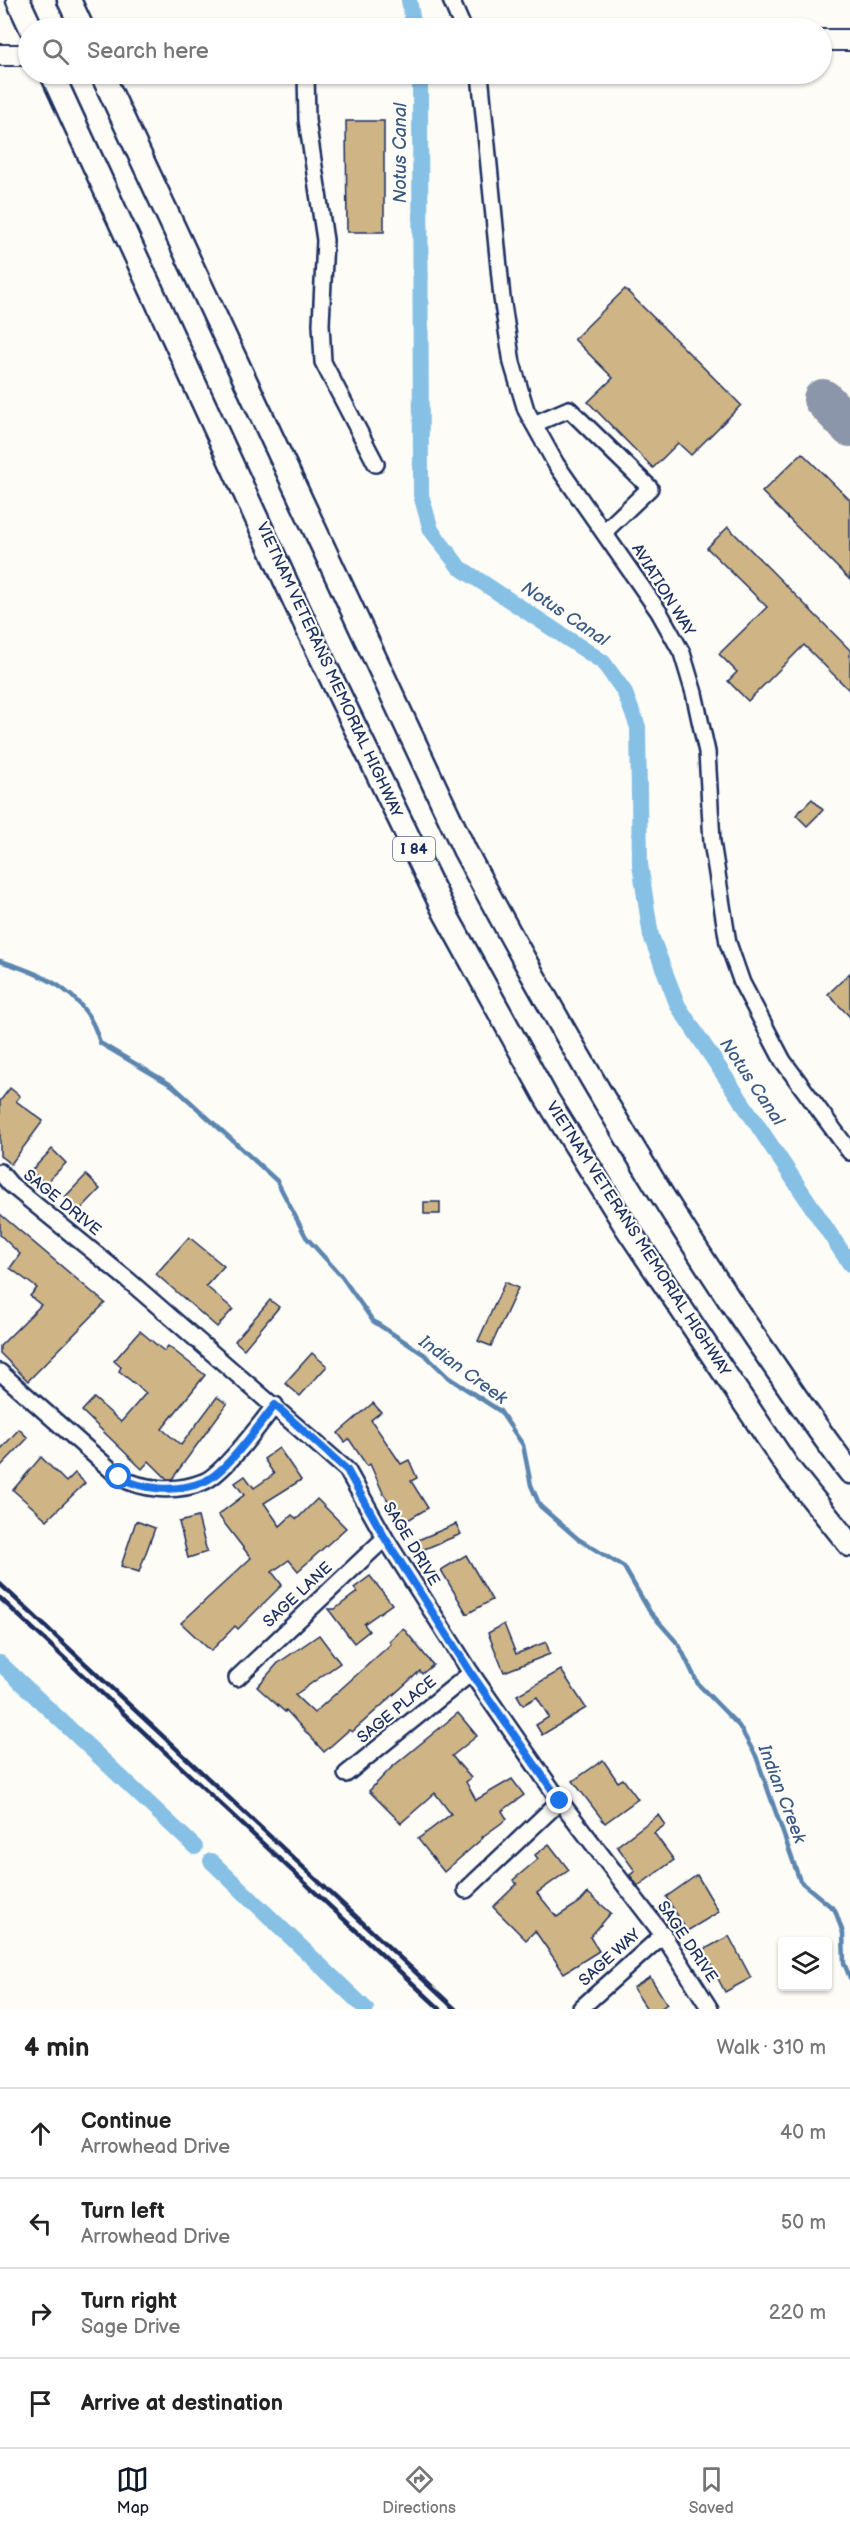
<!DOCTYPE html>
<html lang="en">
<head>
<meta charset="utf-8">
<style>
  body { margin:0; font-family:"Balsamiq Sans",sans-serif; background:#f6f6f6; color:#222 }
  .controls { position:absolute; right:18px; bottom:18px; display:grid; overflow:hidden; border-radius:6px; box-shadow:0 2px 4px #0004 }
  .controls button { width:54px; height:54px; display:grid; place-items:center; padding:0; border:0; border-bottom:2px solid #e0e0e0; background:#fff; color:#222; font:30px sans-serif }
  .stop { position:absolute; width:18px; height:18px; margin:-14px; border:4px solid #1a73e8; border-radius:50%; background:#fff }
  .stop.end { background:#1a73e8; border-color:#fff; box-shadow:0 2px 6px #0008 }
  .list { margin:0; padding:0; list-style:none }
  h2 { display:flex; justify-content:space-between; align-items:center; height:78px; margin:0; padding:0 24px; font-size:26px }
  h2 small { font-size:20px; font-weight:400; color:#767676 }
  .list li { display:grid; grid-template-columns:39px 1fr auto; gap:18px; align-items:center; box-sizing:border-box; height:90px; padding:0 24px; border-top:2px solid #e0e0e0 }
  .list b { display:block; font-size:22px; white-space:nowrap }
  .list p { margin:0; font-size:20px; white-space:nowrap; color:#767676 }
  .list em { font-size:20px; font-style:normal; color:#767676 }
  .icon { flex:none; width:33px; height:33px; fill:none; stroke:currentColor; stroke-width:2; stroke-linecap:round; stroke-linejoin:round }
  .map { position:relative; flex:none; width:850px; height:2009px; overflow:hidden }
  .search { position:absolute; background:#fff; box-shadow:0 2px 4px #0004; left:18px; right:18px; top:18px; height:66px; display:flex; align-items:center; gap:15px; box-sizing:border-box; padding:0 21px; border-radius:33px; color:#767676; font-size:22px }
  .sheet { height:438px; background:#fff }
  nav { display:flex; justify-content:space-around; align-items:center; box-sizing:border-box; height:84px; border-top:2px solid #e0e0e0; background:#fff; font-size:16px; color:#767676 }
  nav a { display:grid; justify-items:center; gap:3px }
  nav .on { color:#111827 }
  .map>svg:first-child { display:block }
</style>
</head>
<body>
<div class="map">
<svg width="850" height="2009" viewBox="0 0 850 2009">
  <rect width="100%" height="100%" fill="#fdfcf7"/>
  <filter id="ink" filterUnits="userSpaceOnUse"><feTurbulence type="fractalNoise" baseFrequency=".0167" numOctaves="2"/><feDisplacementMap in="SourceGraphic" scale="12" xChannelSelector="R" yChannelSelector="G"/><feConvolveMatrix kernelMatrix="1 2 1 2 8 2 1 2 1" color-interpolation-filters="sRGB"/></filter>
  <g filter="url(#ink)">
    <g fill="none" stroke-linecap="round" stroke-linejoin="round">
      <path stroke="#5b86af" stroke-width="4.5" d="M 0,961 C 46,975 87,993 100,1043 L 173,1086 L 277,1181 L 306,1237 L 342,1277 L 373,1321 L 425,1355 L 449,1378 L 500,1411 L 523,1445 L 531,1485 L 540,1506 L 578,1539 L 624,1567 L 650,1612 L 679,1645 L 698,1684 L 739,1726 L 756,1756 L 800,1881 L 835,1910 L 843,1933 L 844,1963 L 850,1978"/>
      <g stroke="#86c0e5" stroke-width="16">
        <polyline points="409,0 414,28"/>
        <polyline points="420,74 421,495 431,530 459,567 603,662 624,691 638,727 640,864 651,936 678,1006 850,1264"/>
        <polyline points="0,1663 195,1847"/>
        <polyline points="211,1861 366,2009"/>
      </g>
      <polyline stroke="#8c96aa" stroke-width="40" points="823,399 850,427"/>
    </g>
    <g fill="#cfb485" stroke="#1b2f5e" stroke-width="1.5">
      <polygon points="346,121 384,121 384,232 347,232"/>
      <polygon points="625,289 741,405 691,455 678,443 653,468 588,402 613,378 574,339"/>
      <polygon points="802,453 850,500 850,580 762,492"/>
      <polygon points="728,527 850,650 850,691 804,645 748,701 728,681 737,672 719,654 767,607 707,548"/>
      <polygon points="812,799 823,810 807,826 796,815"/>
      <polygon points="850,973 850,1017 828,994"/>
      <polygon points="10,1088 20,1096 16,1101 43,1121 11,1164 0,1156 0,1101"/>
      <polygon points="52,1149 66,1163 45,1184 31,1171"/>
      <polygon points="86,1175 100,1189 79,1211 65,1197"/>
      <rect x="424" y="1202" width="16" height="12"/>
      <polygon points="0,1214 105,1303 28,1381 0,1353 0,1346 41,1305 30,1296 37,1288 10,1268 20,1254 0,1235"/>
      <polygon points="189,1237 224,1266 206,1286 233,1309 217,1327 156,1274"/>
      <polygon points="505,1282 518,1288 491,1346 478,1341"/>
      <polygon points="270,1300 279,1307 244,1349 235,1341"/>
      <polygon points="140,1331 164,1351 168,1346 205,1375 162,1429 181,1445 217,1397 227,1404 172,1479 167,1479 149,1461 142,1469 82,1411 94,1398 121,1422 146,1393 119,1371 121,1367 114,1361"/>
      <polygon points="312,1353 327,1366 300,1396 285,1383"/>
      <polygon points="373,1403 381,1412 371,1420 401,1464 409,1460 417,1478 411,1481 428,1508 403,1523 383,1493 370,1464 367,1466 349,1439 345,1442 338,1433"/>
      <polygon points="19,1429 28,1438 0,1467 0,1450"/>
      <polygon points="279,1448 301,1480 264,1503 280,1526 292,1515 297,1519 317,1499 346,1528 298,1571 289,1560 272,1572 282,1585 238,1629 235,1626 211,1651 181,1623 251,1558 218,1515 244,1495 235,1483 245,1476 254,1488 274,1474 264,1459"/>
      <polygon points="41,1457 66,1482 75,1473 85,1483 47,1520 13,1490"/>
      <polygon points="198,1517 207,1552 188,1558 179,1522"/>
      <polygon points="136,1521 155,1528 139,1572 121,1566"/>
      <polygon points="456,1524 461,1534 422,1550 418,1540"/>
      <polygon points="466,1555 492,1600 467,1614 441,1570"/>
      <polygon points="370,1576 392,1604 364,1624 369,1631 354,1643 328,1609 335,1609 357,1592 354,1588"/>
      <polygon points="504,1624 516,1654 546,1642 550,1654 504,1672 488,1633"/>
      <polygon points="403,1628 433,1665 422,1674 420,1671 352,1732 349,1730 324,1752 286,1710 285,1712 257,1687 278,1663 319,1635 340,1663 295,1695 314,1713 391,1644 389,1641"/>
      <polygon points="561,1670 586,1708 542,1735 536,1725 549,1717 537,1697 523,1705 517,1695"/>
      <polygon points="458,1713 477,1736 452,1756 471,1778 466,1782 476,1800 512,1779 524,1795 502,1811 507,1819 482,1837 483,1838 444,1872 418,1839 451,1814 435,1793 401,1823 369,1791 391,1768"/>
      <polygon points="603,1760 618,1782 623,1779 638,1799 605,1823 573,1781"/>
      <polygon points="658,1815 665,1825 654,1833 674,1860 638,1886 630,1875 635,1871 617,1846"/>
      <polygon points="549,1844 569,1870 537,1893 557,1917 580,1902 588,1893 611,1913 590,1937 599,1951 564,1973 535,1931 526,1940 493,1907 517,1884 513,1880 538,1859 535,1855"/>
      <polygon points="697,1875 719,1912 687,1931 666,1897"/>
      <polygon points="729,1936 751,1978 725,1992 703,1950"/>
      <polygon points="650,1977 667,2004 660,2009 647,2009 633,1988"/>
    </g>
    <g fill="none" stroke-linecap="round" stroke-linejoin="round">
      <defs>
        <g id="minor">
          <polyline points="451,0 463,28"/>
          <polyline points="306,74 307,120 325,240 321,324 323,362 376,464"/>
          <polyline points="480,74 502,298 512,363 526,410 556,464 659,612 682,653 694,693 707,752 712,842 728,943 742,983 783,1061 850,1152"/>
          <polyline points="534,424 569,409 650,488 604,532"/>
          <polyline points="0,1172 10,1184 128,1280 347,1470 385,1538 471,1673 560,1801 663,1935 710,2009"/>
          <path d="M 0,1372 L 119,1477 C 143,1490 176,1493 203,1482 C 223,1475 261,1423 275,1405"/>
          <polyline points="237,1678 385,1538"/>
          <polyline points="346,1774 471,1673"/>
          <polyline points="466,1890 560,1801"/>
          <polyline points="581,2008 663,1935"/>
        </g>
        <g id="major">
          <polyline points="822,40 850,40"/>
          <polyline points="0,55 28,55"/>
        </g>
        <g id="highway">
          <polyline points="18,0 31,28"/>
          <polyline points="69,0 82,28"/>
          <polyline points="52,74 308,630 445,913 547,1099 625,1225 789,1469 850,1545"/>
          <path d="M 102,74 L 465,851 C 556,1021 649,1183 758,1342 C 788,1385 817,1430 850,1472"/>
        </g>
      </defs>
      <use href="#minor" stroke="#1b2f5e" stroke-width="20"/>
      <use href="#major" stroke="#1b2f5e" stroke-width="24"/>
      <use href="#highway" stroke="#1b2f5e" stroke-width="27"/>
      <use href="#minor" stroke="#fdfcf7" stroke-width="15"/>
      <use href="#major" stroke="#fdfcf7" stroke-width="20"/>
      <use href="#highway" stroke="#fdfcf7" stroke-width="22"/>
      <g stroke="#1b2f5e" stroke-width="4.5">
        <polyline points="0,1584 455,2009"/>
        <polyline points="0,1598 440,2009"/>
      </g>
    </g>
  </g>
  <g fill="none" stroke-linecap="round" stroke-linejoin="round" filter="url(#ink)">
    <path stroke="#1a73e8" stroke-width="8" d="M 119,1477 C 143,1490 176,1493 203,1482 C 225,1474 259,1425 275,1405 L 347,1470 L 385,1538 L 471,1673 L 560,1801"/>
  </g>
  <g text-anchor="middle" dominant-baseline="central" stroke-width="4.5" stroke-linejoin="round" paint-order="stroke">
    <rect fill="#fdfcf7" stroke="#5f6c8c" stroke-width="1.5" x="393" y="837" width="42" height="24" rx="4.5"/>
    <g font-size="15" font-weight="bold" fill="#1b2f5e">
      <text x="414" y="849">I 84</text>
    </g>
    <g font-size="16" fill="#1b2f5e" stroke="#fdfcf7">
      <text transform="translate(663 590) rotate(58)">AVIATION WAY</text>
      <text transform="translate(329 670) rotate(65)">VIETNAM VETERANS MEMORIAL HIGHWAY</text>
      <text transform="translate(62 1203) rotate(39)">SAGE DRIVE</text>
      <text transform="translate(638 1239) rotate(57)">VIETNAM VETERANS MEMORIAL HIGHWAY</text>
      <text transform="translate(411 1544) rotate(59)">SAGE DRIVE</text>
      <text transform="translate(298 1595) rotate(-43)">SAGE LANE</text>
      <text transform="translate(397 1710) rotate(-39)">SAGE PLACE</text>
      <text transform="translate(687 1942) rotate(56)">SAGE DRIVE</text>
      <text transform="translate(610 1958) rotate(-42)">SAGE WAY</text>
    </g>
    <g font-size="18" font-style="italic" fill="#3b5a86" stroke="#fdfcf7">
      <text transform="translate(400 153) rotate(-90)">Notus Canal</text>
      <text transform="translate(565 614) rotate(34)">Notus Canal</text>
      <text transform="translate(752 1082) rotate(56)">Notus Canal</text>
      <text transform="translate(463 1370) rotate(36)">Indian Creek</text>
      <text transform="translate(782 1794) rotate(69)">Indian Creek</text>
    </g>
  </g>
</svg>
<div class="controls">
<button><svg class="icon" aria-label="layers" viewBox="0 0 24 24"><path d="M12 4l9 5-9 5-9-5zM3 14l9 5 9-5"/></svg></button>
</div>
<div class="stop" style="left:119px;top:1477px"></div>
<div class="stop end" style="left:560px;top:1801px"></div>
<div class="search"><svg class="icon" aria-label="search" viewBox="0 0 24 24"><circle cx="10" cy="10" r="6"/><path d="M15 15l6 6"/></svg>Search here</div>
</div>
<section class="sheet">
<h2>4 min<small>Walk · 310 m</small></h2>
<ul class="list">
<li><svg class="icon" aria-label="ahead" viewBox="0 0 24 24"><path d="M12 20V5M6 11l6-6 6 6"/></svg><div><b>Continue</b><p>Arrowhead Drive</p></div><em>40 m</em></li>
<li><svg class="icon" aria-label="left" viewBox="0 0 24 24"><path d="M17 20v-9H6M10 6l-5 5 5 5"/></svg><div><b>Turn left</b><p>Arrowhead Drive</p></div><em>50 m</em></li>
<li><svg class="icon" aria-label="right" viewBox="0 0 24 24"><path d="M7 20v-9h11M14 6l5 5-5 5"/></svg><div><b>Turn right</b><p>Sage Drive</p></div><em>220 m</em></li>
<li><svg class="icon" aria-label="arrive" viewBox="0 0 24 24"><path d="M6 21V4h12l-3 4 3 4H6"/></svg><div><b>Arrive at destination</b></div></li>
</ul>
</section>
<nav>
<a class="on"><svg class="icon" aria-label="map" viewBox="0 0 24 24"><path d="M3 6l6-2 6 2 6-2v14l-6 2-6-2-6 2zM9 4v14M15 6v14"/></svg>Map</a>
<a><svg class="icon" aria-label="directions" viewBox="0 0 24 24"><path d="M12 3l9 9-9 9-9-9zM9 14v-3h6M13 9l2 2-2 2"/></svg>Directions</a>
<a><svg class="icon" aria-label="saved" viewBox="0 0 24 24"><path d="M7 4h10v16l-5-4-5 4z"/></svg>Saved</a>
</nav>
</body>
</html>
